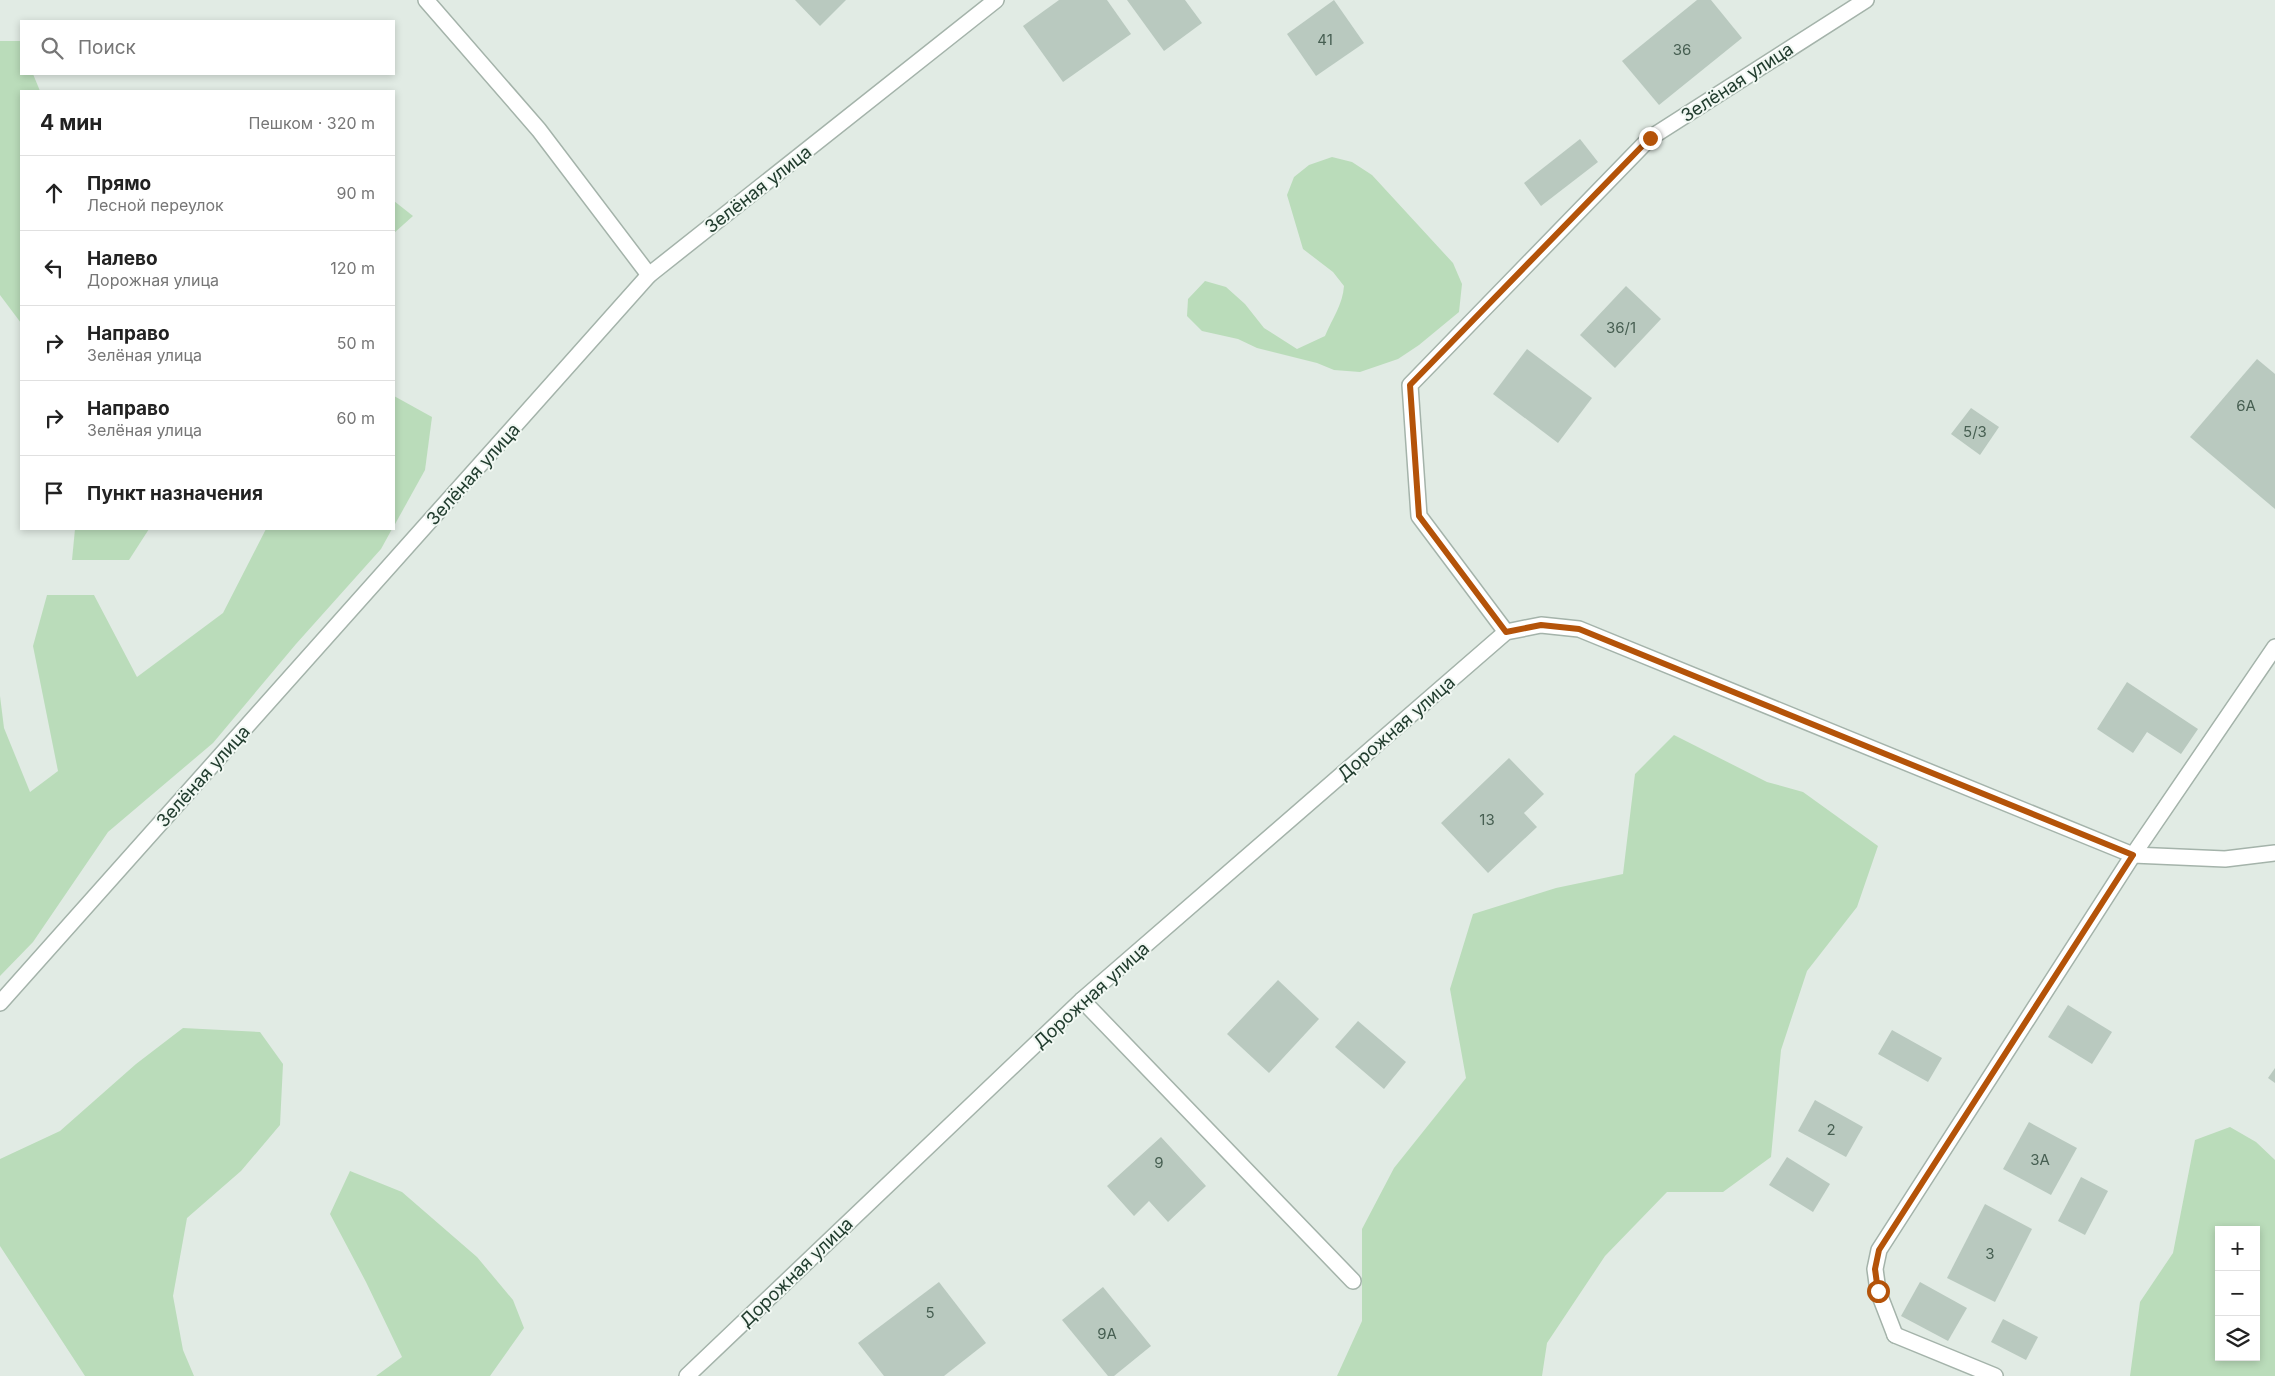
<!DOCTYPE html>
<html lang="ru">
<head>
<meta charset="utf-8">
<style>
  body { margin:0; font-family:Inter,sans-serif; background:#f2f2f2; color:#222 }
  .controls { position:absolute; right:15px; bottom:15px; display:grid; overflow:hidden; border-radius:0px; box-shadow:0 2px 8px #0003 }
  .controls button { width:45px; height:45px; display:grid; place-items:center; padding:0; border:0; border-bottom:1px solid #e0e0e0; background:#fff; color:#222; font:25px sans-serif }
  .stop { position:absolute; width:15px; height:15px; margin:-11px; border:4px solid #b45309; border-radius:50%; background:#fff }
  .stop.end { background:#b45309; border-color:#fff; box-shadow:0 1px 5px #0008 }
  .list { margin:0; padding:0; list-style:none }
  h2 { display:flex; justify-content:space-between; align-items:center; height:65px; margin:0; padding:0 20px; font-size:21px }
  h2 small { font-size:16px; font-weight:400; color:#767676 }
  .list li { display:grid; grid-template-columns:32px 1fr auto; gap:15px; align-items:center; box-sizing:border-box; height:75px; padding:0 20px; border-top:1px solid #e0e0e0 }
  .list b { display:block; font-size:19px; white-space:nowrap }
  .list p { margin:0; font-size:16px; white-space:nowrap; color:#767676 }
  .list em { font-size:16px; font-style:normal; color:#767676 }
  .icon { flex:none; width:28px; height:28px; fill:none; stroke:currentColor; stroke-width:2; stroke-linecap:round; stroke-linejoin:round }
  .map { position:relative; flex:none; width:2275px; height:1376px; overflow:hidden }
  .search { position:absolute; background:#fff; box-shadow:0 2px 8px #0003; left:20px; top:20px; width:375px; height:55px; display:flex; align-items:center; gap:12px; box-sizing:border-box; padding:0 18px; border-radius:0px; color:#767676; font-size:19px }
  .panel { position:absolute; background:#fff; box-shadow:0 2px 8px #0003; left:20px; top:90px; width:375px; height:440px; border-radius:0px }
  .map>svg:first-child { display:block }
</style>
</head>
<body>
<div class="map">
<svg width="2275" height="1376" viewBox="0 0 2275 1376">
  <rect width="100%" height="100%" fill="#e1ebe4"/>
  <g fill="#badcba" fill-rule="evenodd">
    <polygon points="0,41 20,41 21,74 33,74 40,91 21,91 21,323 0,295"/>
    <path d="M 1332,157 L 1352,162 L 1372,175 L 1453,263 L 1462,284 L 1459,312 L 1419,345 L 1398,359 L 1360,372 L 1334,370 L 1317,363 L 1257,348 L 1238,339 L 1202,331 L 1187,316 L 1188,299 L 1205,281 L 1226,287 L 1245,304 L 1264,328 L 1297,349 L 1325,336 C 1332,319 1343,304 1344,286 L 1333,272 L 1303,249 L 1287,195 L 1294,177 L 1309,165 Z"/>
    <polygon points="394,201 413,216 394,233"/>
    <polygon points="394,396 432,417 425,470 394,526"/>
    <polygon points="75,529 149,529 129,560 72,560"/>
    <polygon points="266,529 392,529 381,549 296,644 213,743 108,832 33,942 0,976 0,696 4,728 30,792 58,771 33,646 47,595 94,595 137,677 223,613"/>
    <polygon points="1674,735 1767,782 1803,792 1878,846 1857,907 1807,971 1781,1050 1771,1157 1723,1192 1667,1192 1605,1256 1547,1343 1542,1376 1337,1376 1362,1321 1362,1229 1394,1168 1466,1078 1450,989 1473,914 1556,888 1623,874 1635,774"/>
    <polygon points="183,1028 260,1032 283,1064 280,1125 241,1171 187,1218 173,1296 183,1350 194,1376 85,1376 0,1246 0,1159 60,1131 136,1064"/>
    <path d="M 2230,1127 L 2256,1142 L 2275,1160 L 2275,1376 L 2130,1376 L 2140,1302 L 2173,1253 L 2195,1140 ZM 2219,1230 L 2256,1230 L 2256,1357 L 2219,1357 Z"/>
    <polygon points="350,1171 402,1192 477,1257 513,1300 524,1328 490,1376 376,1376 402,1357 366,1282 330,1214"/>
  </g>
  <g fill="#b9c9bf">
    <polygon points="795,0 846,0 820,26"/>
    <polygon points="1059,0 1107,0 1131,34 1063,82 1023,26"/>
    <polygon points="1127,0 1185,0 1202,23 1164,51"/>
    <polygon points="1334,0 1364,43 1316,76 1287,34"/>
    <polygon points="1697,0 1711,0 1742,38 1659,105 1622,61"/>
    <polygon points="1580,139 1598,162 1541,206 1524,183"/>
    <polygon points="1626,286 1661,319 1615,368 1580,335"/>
    <polygon points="1527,349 1592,398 1558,443 1493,394"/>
    <polygon points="2257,359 2275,374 2275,509 2190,437"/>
    <polygon points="1971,408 1999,427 1980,455 1951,434"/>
    <polygon points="2127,682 2198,729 2181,754 2147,732 2133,753 2097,729"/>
    <polygon points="1509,758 1544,794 1524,813 1537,827 1488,873 1441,823"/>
    <polygon points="1278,980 1319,1019 1269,1073 1227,1034"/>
    <polygon points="2068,1005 2112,1032 2092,1064 2048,1037"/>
    <polygon points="1358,1021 1406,1062 1384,1089 1335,1047"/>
    <polygon points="1892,1030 1942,1058 1928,1082 1878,1054"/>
    <polygon points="2275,1068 2275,1083 2268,1078"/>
    <polygon points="1815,1100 1863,1127 1846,1157 1798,1131"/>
    <polygon points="2029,1122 2077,1148 2051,1195 2003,1169"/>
    <polygon points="1161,1137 1206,1186 1168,1222 1149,1201 1134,1216 1107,1186"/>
    <polygon points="1787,1157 1830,1184 1813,1212 1769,1185"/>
    <polygon points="2081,1177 2108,1191 2085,1235 2058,1221"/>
    <polygon points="1985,1204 2032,1229 1995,1302 1947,1278"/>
    <polygon points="939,1282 986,1343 944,1376 884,1376 858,1343"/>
    <polygon points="1920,1282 1967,1308 1948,1341 1901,1316"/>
    <polygon points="1103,1287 1151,1346 1114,1376 1108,1376 1062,1320"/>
    <polygon points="2003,1319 2038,1337 2026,1360 1991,1342"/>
  </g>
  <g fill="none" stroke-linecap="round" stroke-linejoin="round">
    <defs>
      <g id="lane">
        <polyline points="426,0 539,130 649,275"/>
        <polyline points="1082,1000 1353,1281"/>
        <polyline points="1895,1335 1995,1376"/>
      </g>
      <g id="street">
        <polyline points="1506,632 1419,516 1410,385 1650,138 1866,0"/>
        <polyline points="0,1003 649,275 996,0"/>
        <polyline points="1895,1335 1878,1291 1875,1269 1879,1250 2133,855 2275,647"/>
        <polyline points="687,1376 1082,1000 1506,632 1541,625 1579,629 2133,855 2225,859 2275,853"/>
      </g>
    </defs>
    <use href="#lane" stroke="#a4b3aa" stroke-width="18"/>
    <use href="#street" stroke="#a4b3aa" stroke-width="18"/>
    <use href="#lane" stroke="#fff" stroke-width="15"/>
    <use href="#street" stroke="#fff" stroke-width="15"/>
  </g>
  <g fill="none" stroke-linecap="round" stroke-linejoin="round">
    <polyline stroke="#b45309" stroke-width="6" points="1650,138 1410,385 1419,516 1506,632 1541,625 1579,629 2133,855 1879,1250 1875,1269 1878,1291"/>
  </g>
  <g text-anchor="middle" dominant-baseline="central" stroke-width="4" stroke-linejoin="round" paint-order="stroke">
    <g font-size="15" fill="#475f52">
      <text x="1325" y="39">41</text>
      <text x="1682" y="49">36</text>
      <text x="1621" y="327">36/1</text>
      <text x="2246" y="405">6А</text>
      <text x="1975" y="431">5/3</text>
      <text x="1487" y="819">13</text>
      <text x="1831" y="1129">2</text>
      <text x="2040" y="1159">3А</text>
      <text x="1159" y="1162">9</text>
      <text x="1990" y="1253">3</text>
      <text x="930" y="1312">5</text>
      <text x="1107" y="1333">9А</text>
    </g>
    <g font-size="18" fill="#213c2e" stroke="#f1f8f3">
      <text transform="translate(1737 82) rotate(-33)">Зелёная улица</text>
      <text transform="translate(758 189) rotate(-38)">Зелёная улица</text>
      <text transform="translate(473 474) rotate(-48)">Зелёная улица</text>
      <text transform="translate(1396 728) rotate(-41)">Дорожная улица</text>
      <text transform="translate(203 776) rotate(-48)">Зелёная улица</text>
      <text transform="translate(1091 995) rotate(-42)">Дорожная улица</text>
      <text transform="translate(796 1272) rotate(-44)">Дорожная улица</text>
    </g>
  </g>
</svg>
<div class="controls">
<button>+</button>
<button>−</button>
<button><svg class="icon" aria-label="layers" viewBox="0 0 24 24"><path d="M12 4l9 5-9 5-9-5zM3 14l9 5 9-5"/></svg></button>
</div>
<div class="stop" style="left:1878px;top:1291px"></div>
<div class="stop end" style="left:1650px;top:138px"></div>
<div class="search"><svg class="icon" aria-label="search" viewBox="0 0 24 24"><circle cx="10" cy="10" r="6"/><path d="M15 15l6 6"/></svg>Поиск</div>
<section class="panel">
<h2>4 мин<small>Пешком · 320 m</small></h2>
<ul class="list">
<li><svg class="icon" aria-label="ahead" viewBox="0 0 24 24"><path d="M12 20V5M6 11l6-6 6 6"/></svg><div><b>Прямо</b><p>Лесной переулок</p></div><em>90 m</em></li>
<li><svg class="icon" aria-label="left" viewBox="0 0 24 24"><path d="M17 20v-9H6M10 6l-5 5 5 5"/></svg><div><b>Налево</b><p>Дорожная улица</p></div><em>120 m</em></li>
<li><svg class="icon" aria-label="right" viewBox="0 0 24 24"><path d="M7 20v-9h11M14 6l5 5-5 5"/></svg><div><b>Направо</b><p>Зелёная улица</p></div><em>50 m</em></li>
<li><svg class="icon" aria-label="right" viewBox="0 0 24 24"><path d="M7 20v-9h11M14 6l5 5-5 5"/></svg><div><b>Направо</b><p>Зелёная улица</p></div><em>60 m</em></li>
<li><svg class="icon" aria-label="arrive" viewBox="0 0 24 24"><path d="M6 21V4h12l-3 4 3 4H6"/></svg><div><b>Пункт назначения</b></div></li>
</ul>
</section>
</div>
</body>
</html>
